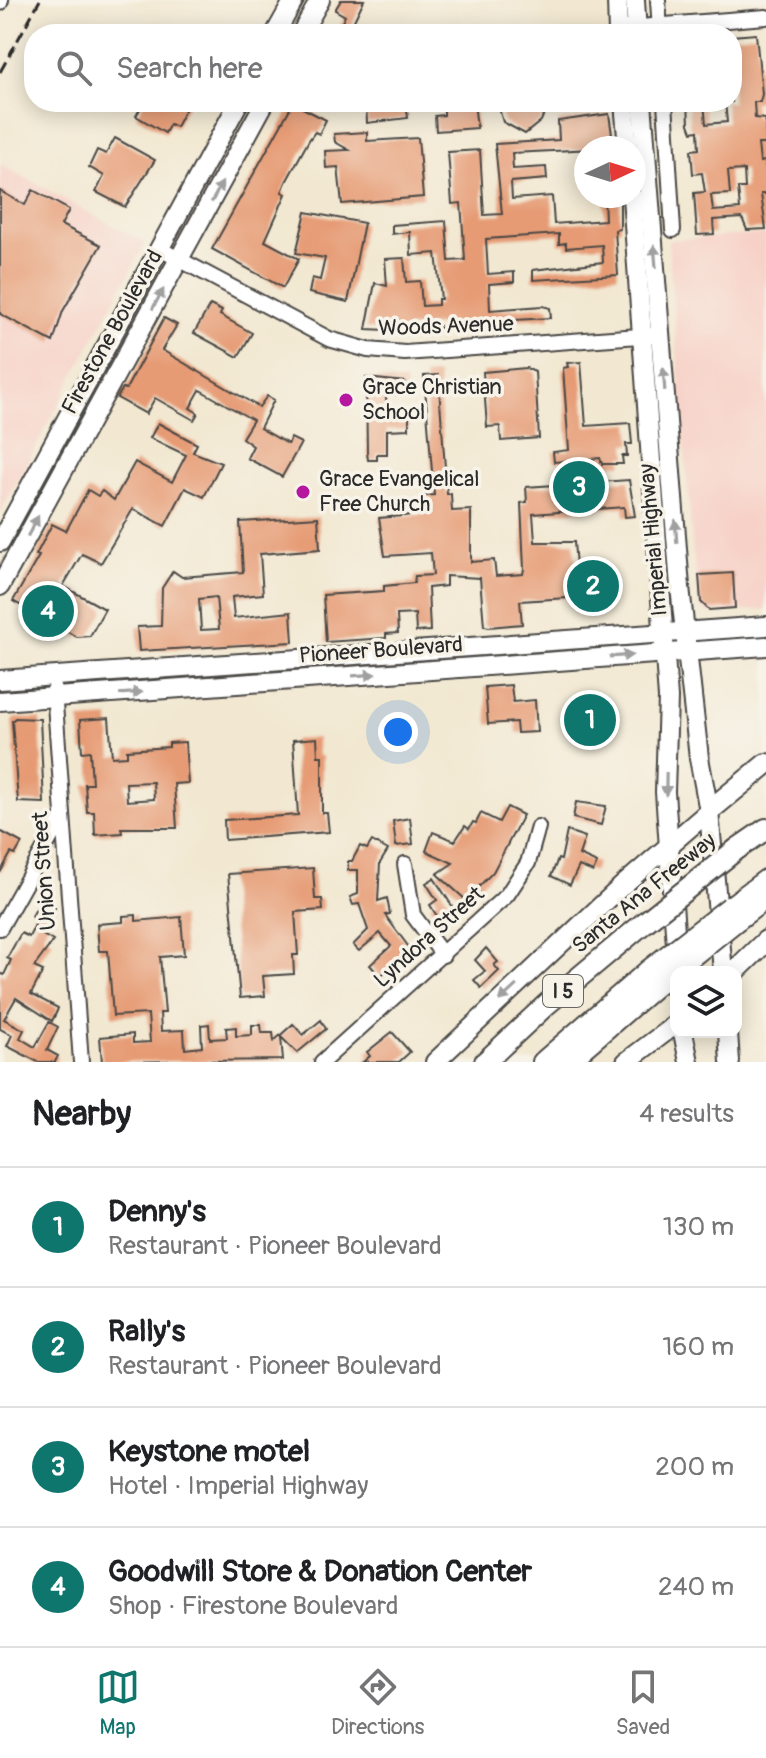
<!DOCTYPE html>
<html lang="en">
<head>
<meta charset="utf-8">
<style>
  body { margin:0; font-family:Pangolin,sans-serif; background:#f6f6f6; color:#202124 }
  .controls { position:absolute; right:24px; bottom:24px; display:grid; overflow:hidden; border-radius:16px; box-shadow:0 4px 20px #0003 }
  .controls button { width:72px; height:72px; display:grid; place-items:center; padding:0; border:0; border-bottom:2px solid #e0e0e0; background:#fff; color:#202124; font:40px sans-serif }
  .compass { position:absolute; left:574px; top:136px; width:72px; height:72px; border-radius:50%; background:#fff; box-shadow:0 4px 20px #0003; rotate:86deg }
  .you { position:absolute; left:398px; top:732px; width:28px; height:28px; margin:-20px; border:6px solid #fff; border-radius:50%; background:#1a73e8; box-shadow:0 0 0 12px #1a73e833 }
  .badge { display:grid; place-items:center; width:52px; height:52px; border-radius:50%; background:#0f766e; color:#fff; font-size:26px; font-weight:700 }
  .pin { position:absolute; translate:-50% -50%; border:4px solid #fff; box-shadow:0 2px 8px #0006 }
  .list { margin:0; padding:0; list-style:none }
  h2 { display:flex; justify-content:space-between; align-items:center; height:104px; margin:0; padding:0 32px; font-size:34px }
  h2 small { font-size:26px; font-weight:400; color:#757577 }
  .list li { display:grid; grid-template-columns:52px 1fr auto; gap:24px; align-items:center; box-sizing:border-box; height:120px; padding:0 32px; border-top:2px solid #e0e0e0 }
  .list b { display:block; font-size:30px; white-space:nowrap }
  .list p { margin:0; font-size:26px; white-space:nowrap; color:#757577 }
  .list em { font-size:26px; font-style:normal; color:#757577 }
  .icon { flex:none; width:44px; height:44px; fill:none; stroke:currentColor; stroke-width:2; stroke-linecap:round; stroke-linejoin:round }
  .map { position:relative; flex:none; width:766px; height:1062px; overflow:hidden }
  .search { position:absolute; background:#fff; box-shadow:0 4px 20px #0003; left:24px; right:24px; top:24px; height:88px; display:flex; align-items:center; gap:20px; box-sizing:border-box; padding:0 28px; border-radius:32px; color:#757577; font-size:30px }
  .sheet { height:584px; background:#fff }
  nav { display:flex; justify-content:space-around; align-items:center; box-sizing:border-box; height:112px; border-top:2px solid #e0e0e0; background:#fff; font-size:22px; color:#757577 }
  nav a { display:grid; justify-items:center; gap:4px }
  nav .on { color:#0f766e }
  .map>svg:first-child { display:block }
</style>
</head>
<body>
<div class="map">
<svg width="766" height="1062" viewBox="0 0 766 1062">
  <rect width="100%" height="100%" fill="#f7f3e8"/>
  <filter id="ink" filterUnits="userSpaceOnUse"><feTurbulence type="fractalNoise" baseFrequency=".0125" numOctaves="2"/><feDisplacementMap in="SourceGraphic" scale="16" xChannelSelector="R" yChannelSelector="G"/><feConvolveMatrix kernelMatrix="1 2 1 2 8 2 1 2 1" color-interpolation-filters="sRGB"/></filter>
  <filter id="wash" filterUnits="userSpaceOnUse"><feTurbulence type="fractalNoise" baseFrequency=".006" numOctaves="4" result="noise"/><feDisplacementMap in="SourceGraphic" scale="32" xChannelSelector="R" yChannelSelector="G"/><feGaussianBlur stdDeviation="1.8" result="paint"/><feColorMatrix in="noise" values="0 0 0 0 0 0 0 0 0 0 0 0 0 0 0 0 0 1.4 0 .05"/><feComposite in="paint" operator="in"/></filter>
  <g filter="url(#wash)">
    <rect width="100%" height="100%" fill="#f2e8d1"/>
    <g fill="#f7d1c7">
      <polygon points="0,164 145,243 0,513"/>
      <polygon points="766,234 766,609 708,613 699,605 693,553 668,240"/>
    </g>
    <g id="blocks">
      <g fill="#e69b75" fill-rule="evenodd">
        <polygon points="341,0 364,0 349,31 340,26 345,16 335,10"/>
        <path d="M 756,34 L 762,94 L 760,102 L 754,102 L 755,118 L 765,119 L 766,144 L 758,144 L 760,162 L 765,161 L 766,169 L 766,194 L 761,194 L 766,229 L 747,230 L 742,218 L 713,220 L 714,234 L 697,235 L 694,193 L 705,192 L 702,173 L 693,174 L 691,150 L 699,149 L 698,131 L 692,132 L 689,124 L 688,102 L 704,102 L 706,124 L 727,122 L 725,102 L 732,102 L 732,68 L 737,62 L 732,36 ZM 744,170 L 745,188 L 738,188 L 740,209 L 713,211 L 711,195 L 730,194 L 728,171 Z"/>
        <polygon points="144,102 189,102 176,127 170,124 165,133 136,116"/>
        <polygon points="366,102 406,102 408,118 367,123"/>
        <polygon points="444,102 474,102 477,128 436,131 435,116 444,115"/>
        <polygon points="497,102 547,102 546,109 541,121 525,134 503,122"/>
        <polygon points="293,103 326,120 319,134 315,132 309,140 286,182 282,192 286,194 265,241 299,259 283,288 212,249"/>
        <polygon points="609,114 614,148 512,153 513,169 546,167 547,179 511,182 512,199 552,196 554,224 605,220 604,196 620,196 620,229 615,230 618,275 533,280 533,270 603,262 602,245 566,248 566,243 559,244 559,234 486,239 488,274 514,272 514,282 489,284 490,310 543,306 550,308 551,318 454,323 454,327 439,328 439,325 409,328 410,331 366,329 375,283 387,286 385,259 404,258 406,282 420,281 422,306 438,305 438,299 441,299 436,253 411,255 410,232 392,234 392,225 446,221 449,261 465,260 461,203 452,204 448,152 480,150 484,215 502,214 495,144 559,140 558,121"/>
        <polygon points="367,132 367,141 418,138 423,197 342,204 338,167 326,168 325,151 349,150 335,142 334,134"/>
        <polygon points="115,138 155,160 125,207 96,192 104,176 89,167 97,150 106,154"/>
        <polygon points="33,190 69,210 61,225 101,245 63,311 53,342 0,314 0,191 25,205"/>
        <polygon points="306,212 364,223 348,302 309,293 312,278 320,280 325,258 296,253"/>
        <polygon points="210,305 222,311 220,315 252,333 238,357 194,333"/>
        <polygon points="164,318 177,325 162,350 259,407 267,396 274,400 260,428 288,444 291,438 301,443 282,477 247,458 253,446 242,438 253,420 200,390 190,408 198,413 194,420 155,398 146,414 117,398 123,388 126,389"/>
        <polygon points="581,362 586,426 630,423 632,444 626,444 627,456 622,456 623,464 602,464 600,458 554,462 553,452 569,450 563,368 568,367 567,363"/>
        <polygon points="526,368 535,372 539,438 501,441 500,426 487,427 483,372"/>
        <polygon points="438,375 447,494 451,494 452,511 471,510 471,562 494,560 496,576 523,574 524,569 521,503 527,502 526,487 629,480 635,516 625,517 624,507 533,514 535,542 574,542 576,566 581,566 581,577 595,576 597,596 601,602 592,605 584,597 520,601 522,624 489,627 484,626 480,578 446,576 446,586 428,588 430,631 416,632 415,614 397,615 398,633 386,634 386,638 326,642 323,595 384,591 384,586 414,583 415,576 433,575 431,553 385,556 379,518 425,514 423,496 434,495 424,376"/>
        <polygon points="366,378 405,382 406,394 386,395 387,417 409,416 409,429 387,430 387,454 377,454 377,460 368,460 367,453"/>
        <polygon points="158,423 197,444 193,452 221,463 204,497 185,488 165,526 133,509 101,563 82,554 63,586 105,609 90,636 77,637 13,601 39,556 36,555 52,524 66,531 88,490 98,496 102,491 114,500 135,462 172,482 186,455 150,438"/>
        <path d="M 318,517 L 320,549 L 260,554 L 263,594 L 232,597 L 234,618 L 291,612 L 293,642 L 139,651 L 137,627 L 161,626 L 162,588 L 173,571 L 182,577 L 243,572 L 240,522 ZM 216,597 L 219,629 L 201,630 L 199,599 Z"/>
        <polygon points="733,573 735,608 709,610 701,602 699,575"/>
        <polygon points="511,685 513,702 535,700 537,732 517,733 516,722 488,724 485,687"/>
        <polygon points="595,696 596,703 610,702 613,735 571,738 568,705 578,704 577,697"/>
        <polygon points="15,718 40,719 44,803 18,802 12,721"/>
        <path d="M 109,718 L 112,757 L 127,756 L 127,750 L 169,747 L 169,743 L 185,742 L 188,783 L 174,784 L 177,828 L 121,828 L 122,833 L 95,835 L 94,812 L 87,812 L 85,784 L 92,784 L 90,751 L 82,752 L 80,720 ZM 153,782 L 154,799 L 127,801 L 126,783 Z"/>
        <polygon points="317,738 318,756 322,756 322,813 327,813 329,832 225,840 224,820 298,815 293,740"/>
        <polygon points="576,802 606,806 601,825 573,818"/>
        <polygon points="507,807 523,815 493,872 466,900 437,874 453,863 426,851 433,832 455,841 465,826 469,829 473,822 476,823 481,813 499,822"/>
        <polygon points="410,818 413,844 396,846 393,821"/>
        <polygon points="0,831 22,843 15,855 11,853 0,873"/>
        <polygon points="567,831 585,837 579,855 597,863 593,872 579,866 570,885 551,876 558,859 561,860"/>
        <polygon points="372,841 388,850 380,863 378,901 387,898 390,914 385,915 411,950 380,976 370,965 391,946 380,933 359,951 353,945 368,930 359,904 353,905 350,897 358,894 358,870 348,870 348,861 352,861 360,846 367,849"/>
        <polygon points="313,868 315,899 322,899 323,910 295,912 298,955 293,955 294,974 263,976 265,996 240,998 228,874"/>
        <polygon points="434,878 456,912 446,919 439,919 430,905 437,900 426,883"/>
        <polygon points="41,900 55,908 43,935 53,941 34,967 43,971 31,994 58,1008 57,1011 52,1021 16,998 4,1019 24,1030 20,1038 35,1047 49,1022 58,1027 47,1050 58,1056 55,1062 38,1062 7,1046 12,1035 0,1029 0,973 4,975 11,960 7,958 21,933 29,937 36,923 32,916"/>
        <polygon points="136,915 136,921 181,917 184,955 160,957 165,1013 160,1013 161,1031 184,1030 185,1049 202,1047 201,1025 209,1024 210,1039 227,1038 226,1028 236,1027 236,1036 252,1035 252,1025 261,1025 262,1033 273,1033 274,1041 293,1024 303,1035 321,1020 326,1029 297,1053 281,1037 283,1060 102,1062 100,1037 133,1034 133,1043 150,1042 148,1014 113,1016 108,951 99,951 97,924 123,922 123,916"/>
        <polygon points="486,948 498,962 494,965 499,971 481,988 474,980 485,971 475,960"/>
        <polygon points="392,1032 410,1052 399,1062 363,1062 370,1056 367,1052"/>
      </g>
    </g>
  </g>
  <g filter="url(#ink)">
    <use href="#blocks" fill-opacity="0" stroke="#494744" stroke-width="2"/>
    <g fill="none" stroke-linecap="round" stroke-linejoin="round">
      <defs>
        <g id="minor">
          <polyline points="658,0 660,32"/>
          <polyline points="0,3 1,0"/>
          <polyline points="627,28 766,17"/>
          <polyline points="665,102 673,230"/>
          <polyline points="160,249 329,339 368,350 405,353 653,335"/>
          <polyline points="54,690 81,1062"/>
          <polyline points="405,864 413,915 443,955"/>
          <polyline points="0,928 61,819"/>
          <polyline points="322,1062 507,895 528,863 538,827"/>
        </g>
        <g id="major">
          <polyline points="617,0 618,34"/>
          <polyline points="635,0 637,34"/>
          <polyline points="275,34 294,0"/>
          <polyline points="301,34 320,0"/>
          <polyline points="624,102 628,148"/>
          <polyline points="642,102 680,587 699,758 709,811 723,972"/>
          <polyline points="632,196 668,698 665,792 677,959"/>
          <polyline points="0,542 239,102"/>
          <polyline points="0,586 265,102"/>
          <polyline points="0,680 766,626"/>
          <polyline points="0,701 766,646"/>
          <polyline points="683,1032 689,1062"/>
          <polyline points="728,1032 730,1062"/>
          <polyline points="435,1062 622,886 709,811"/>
          <polyline points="626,1062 676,1024"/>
        </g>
        <g id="highway">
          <polyline points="709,811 766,764"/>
          <polyline points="737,849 766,829"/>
          <polyline points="730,907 766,880"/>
          <polyline points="737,920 766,898"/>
          <polyline points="734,972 766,941"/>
          <polyline points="485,1062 547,1004 644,923"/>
          <polyline points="543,1062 648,971"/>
          <polyline points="567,1062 655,986"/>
        </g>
      </defs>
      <use href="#minor" stroke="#494744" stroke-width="18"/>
      <use href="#major" stroke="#494744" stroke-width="22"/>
      <use href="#highway" stroke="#494744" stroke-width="24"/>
      <use href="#minor" stroke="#fff" stroke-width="14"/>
      <use href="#major" stroke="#fff" stroke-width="18"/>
      <use href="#highway" stroke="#fff" stroke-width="20"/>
      <polyline stroke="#2b2b2b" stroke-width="3" stroke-dasharray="12 6" stroke-linecap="butt" points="0,72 40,0"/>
      <defs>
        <g id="highway-bridge">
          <polyline points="644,923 737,849"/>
          <polyline points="648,971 730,907"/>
          <polyline points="655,986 737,920"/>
        </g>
      </defs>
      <use href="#highway-bridge" stroke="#494744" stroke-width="24" stroke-linecap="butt"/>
      <use href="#highway-bridge" stroke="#fff" stroke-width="20"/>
    </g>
    <defs><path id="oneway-solid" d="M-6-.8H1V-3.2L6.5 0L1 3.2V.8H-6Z" transform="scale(2)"/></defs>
    <g fill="#a0a0a0">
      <use href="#oneway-solid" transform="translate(217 192) rotate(-62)"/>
      <use href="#oneway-solid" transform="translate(655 256) rotate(-95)"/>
      <use href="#oneway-solid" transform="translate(158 299) rotate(-61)"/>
      <use href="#oneway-solid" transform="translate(664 379) rotate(-94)"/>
      <use href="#oneway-solid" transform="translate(33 526) rotate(-62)"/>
      <use href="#oneway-solid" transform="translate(676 531) rotate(-94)"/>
      <use href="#oneway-solid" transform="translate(621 656) rotate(-4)"/>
      <use href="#oneway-solid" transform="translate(364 675) rotate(-4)"/>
      <use href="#oneway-solid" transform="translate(131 693) rotate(-4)"/>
      <use href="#oneway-solid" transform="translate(666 784) rotate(91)"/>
      <use href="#oneway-solid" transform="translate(508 993) rotate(137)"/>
    </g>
  </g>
  <g fill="#b5179e" stroke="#f7f3e8" stroke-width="3">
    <circle cx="346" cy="400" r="8"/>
    <circle cx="303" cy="492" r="8"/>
  </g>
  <g text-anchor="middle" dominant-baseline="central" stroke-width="7" stroke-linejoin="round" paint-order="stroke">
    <rect fill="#f7f3e8" stroke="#686764" stroke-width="2" x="543" y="975" width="40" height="32" rx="6"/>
    <g font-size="20" font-weight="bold" fill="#2b2b2b">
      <text x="563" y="991">I 5</text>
    </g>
    <g font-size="22" fill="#2b2b2b" stroke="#f7f3e8">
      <text transform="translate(446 326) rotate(-2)">Woods Avenue</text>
      <text transform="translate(112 332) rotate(-61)">Firestone Boulevard</text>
      <text transform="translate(653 540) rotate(-95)">Imperial Highway</text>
      <text transform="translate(381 650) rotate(-4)">Pioneer Boulevard</text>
      <text transform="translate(44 871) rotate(-94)">Union Street</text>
      <text transform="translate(644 893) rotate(-39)">Santa Ana Freeway</text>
      <text transform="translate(429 937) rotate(-42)">Lyndora Street</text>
    </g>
    <g font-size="22" fill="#2b2b2b" stroke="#f7f3e8" text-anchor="start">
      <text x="362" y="387">Grace Christian<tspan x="362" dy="25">School</tspan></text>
      <text x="319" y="479">Grace Evangelical<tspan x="319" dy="25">Free Church</tspan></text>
    </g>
  </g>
</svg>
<div class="controls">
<button><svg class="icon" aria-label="layers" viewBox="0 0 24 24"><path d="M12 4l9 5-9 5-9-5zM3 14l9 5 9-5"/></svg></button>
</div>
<svg class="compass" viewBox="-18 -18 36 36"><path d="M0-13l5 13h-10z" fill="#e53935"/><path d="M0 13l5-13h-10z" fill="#757577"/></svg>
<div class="you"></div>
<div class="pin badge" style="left:590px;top:720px">1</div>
<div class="pin badge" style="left:593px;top:586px">2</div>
<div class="pin badge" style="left:579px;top:487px">3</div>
<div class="pin badge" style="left:48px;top:611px">4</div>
<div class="search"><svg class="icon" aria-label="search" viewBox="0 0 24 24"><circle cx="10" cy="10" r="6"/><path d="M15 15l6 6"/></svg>Search here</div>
</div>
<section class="sheet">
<h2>Nearby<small>4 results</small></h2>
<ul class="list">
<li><span class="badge">1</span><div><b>Denny's</b><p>Restaurant · Pioneer Boulevard</p></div><em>130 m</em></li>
<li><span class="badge">2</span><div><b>Rally's</b><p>Restaurant · Pioneer Boulevard</p></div><em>160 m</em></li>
<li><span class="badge">3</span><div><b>Keystone motel</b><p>Hotel · Imperial Highway</p></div><em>200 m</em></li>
<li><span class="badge">4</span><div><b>Goodwill Store &amp; Donation Center</b><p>Shop · Firestone Boulevard</p></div><em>240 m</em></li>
</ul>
</section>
<nav>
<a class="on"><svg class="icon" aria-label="map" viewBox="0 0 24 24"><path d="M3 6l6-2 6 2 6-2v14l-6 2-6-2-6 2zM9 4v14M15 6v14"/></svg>Map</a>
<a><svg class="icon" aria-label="directions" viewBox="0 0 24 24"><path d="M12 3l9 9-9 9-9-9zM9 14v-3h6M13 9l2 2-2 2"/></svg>Directions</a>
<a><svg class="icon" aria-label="saved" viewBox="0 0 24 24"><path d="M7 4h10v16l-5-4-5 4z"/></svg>Saved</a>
</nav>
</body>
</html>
